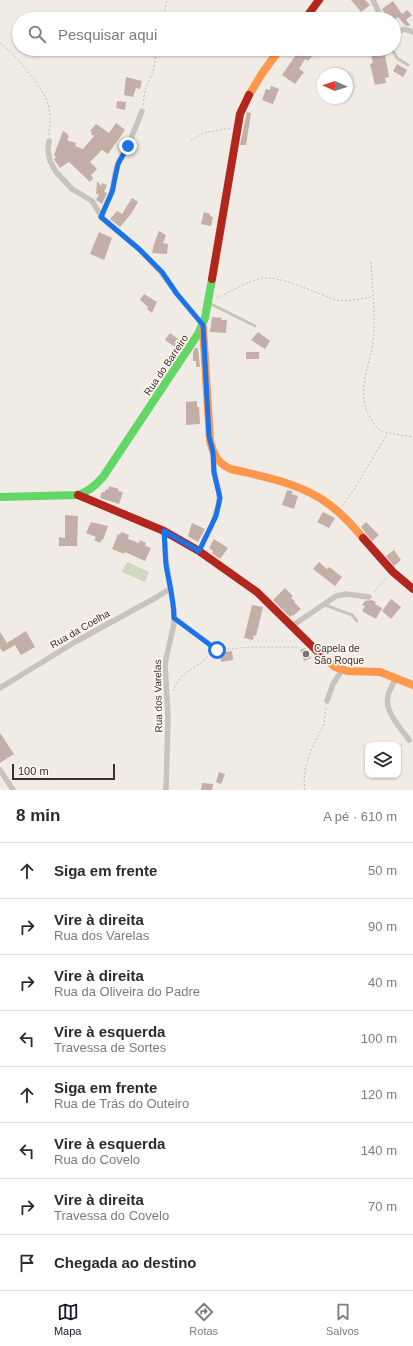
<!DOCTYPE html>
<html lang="pt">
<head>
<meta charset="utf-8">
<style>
  body { margin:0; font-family:Helvetica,sans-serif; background:#f2f2f3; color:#2b2b33 }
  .controls { position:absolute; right:12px; bottom:12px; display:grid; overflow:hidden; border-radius:8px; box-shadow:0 1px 3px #0004 }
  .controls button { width:36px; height:36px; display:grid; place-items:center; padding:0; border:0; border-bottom:1px solid #e1e1e2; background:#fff; color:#2b2b33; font:20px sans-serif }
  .compass { position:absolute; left:317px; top:68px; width:36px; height:36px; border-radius:50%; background:#fff; box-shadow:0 1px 3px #0004; rotate:273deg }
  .scale { position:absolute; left:12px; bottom:10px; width:103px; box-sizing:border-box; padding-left:4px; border:2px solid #3b302b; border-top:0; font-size:11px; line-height:14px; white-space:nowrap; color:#3b302b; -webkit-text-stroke:3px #fbf5ee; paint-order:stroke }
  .stop { position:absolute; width:12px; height:12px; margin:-9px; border:3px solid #1a73e8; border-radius:50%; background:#fff }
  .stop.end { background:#1a73e8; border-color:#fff; box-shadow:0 1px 4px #0008 }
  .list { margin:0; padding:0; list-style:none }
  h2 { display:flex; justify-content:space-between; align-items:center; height:52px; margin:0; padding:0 16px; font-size:17px }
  h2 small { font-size:13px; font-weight:400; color:#7c7c81 }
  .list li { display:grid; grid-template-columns:26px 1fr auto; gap:12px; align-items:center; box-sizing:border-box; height:56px; padding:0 16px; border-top:1px solid #e1e1e2 }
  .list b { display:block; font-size:15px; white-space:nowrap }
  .list p { margin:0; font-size:13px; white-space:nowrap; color:#7c7c81 }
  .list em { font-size:13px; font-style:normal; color:#7c7c81 }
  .icon { flex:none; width:22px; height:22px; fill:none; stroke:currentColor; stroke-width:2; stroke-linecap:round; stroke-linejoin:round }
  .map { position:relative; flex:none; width:413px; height:790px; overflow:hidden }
  .search { position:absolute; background:#fff; box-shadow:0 1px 3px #0004; left:12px; right:12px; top:12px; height:44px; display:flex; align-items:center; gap:10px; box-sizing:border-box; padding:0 14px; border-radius:22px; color:#7c7c81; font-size:15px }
  .sheet { height:500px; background:#fff }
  nav { display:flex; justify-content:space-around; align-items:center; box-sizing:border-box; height:56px; border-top:1px solid #e1e1e2; background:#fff; font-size:11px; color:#7c7c81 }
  nav a { display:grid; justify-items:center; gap:2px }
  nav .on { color:#111827 }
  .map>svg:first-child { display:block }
</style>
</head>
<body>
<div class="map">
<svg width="413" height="790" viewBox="0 0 413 790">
  <rect width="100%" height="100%" fill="#f0ebe5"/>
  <polygon fill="#d1d6bf" points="127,562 149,572 145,582 122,572"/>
  <g fill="#c3afa7">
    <polygon points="351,0 365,0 370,5 361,12"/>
    <polygon points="393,1 402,14 407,10 412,15 406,20 410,25 408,26 405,25 398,17 396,19 388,19 382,9"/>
    <polygon points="300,49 310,49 315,53 308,61 305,59 299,69 304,72 295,84 282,75"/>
    <polygon points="370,49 384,49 389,77 385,78 386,83 375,85 370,64 373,63"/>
    <polygon points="397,64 407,70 403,77 393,71"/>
    <polygon points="126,77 142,81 140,89 136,88 133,97 124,95"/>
    <polygon points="271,86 279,89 273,104 262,100 266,89 270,90"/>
    <polygon points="117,101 126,102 125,110 116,108"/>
    <polygon points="247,112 251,113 246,145 240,145"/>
    <polygon points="116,123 125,130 108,154 102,150 90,162 97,169 91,175 93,178 90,182 69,162 60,168 55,161 54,159 56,157 54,155 63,131 68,134 67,135 69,136 67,140 76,143 75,146 83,149 94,136 91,134 92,132 90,131 96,124 109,133"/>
    <polygon points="97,181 101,186 102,183 107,185 104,192 107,193 102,204 96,200 99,194 96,194"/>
    <polygon points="132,198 138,202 131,214 120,227 110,219 117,211 122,214"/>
    <polygon points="204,212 210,214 210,216 213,217 211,226 201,224"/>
    <polygon points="159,231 166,235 163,243 168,244 167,254 152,253 154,244"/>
    <polygon points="99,232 112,238 104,260 90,254"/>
    <polygon points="144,294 157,302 152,313 147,309 148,307 140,300"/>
    <polygon points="212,317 222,318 221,320 227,320 226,333 210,332"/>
    <polygon points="258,332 270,341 265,349 251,340"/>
    <polygon points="170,333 182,342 178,349 165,340"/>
    <polygon points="195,348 198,348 200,367 196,367 196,361 193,361 193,352"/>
    <rect x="246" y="352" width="13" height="7"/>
    <polygon points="197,401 197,407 199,407 200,424 186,425 186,402"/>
    <polygon points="109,486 119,489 118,491 123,492 119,504 100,498 102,492 105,492 106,489 108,490"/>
    <polygon points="287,490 292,491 292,494 298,496 294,509 282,505"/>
    <polygon points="323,512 335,518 329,528 317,522"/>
    <polygon points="65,515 78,516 77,546 59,546 59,537 65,538"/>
    <polygon points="91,522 108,526 103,540 102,539 100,543 94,540 96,537 86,533"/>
    <polygon points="366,522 379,535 372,541 361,527"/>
    <polygon points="192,523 205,529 198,542 188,536"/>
    <polygon points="121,532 129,535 128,539 139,543 140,540 146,543 145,546 151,548 145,561 125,552 124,554 112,549 118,534 120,535"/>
    <polygon points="214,539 228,548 220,559 212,553 213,551 209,548"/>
    <polygon points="394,550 401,560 394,566 386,556"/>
    <polygon points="319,562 327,569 329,567 332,569 342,577 335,586 313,569"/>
    <polygon points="285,588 293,596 291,598 295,601 294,602 301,609 293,616 292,615 290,617 273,600"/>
    <polygon points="391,599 401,607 391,619 382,611"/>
    <polygon points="372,600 376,602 375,604 382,608 376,619 362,611 365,606 362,605 365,601"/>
    <polygon points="252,605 263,607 256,636 254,635 253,640 244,638"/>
    <polygon points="26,631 35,647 21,655 15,645 3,652 0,648 0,632 7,643"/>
    <polygon points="305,648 308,651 311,658 304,661 300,650"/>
    <polygon points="232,651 233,660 221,662 220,653"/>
    <polygon points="0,733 14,754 0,763"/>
    <polygon points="219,772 225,774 221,784 216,782"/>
    <polygon points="202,783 213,784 212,790 201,790"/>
  </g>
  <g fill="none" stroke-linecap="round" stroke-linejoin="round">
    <g stroke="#c2bbb6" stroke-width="1" stroke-dasharray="2 2" stroke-linecap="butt">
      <polyline points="163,19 167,0"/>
      <path d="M 0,43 C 14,53 43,87 48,104 C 51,114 50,124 49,135"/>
      <polyline points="143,105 145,90 153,72 157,49"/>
      <polyline points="191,141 203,133 231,128"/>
      <path d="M 371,262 C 372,286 375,309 374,333 C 373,362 353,391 371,419 C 374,424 377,429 383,432 L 413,437"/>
      <path d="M 217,298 C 230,292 244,283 258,279 C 278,273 316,294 337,300 L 346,301 L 372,297"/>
      <polyline points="342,506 353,491 387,434"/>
      <polyline points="374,592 387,576"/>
      <polyline points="181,623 217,650"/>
      <polyline points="173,691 179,680 183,675 202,662 211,653 217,650 250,647 300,647"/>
      <polyline points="363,745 368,753"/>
      <polyline points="398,748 404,743"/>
      <polyline points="305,790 304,781 306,765 312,748 324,724 326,708"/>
    </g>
    <g stroke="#c9c3be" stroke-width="3">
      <polyline points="392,49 397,58 408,65"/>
      <polyline points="209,303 255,326"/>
      <polyline points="325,605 352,615 357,621"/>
    </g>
    <g stroke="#c9c3be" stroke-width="5.5">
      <polyline points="373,0 382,19"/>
      <polyline points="394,35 404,29 413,32"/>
      <polyline points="49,141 48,150 50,161 56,172 72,189 92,201 103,219 139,249 161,272 177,294 203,325"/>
      <polyline points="101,217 113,189 115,173 119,161 128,146 142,111"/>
      <polyline points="164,531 166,559 174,611 174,624 165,663 168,718 166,790"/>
      <polyline points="199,551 212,525 219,503 219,493 214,473 213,455"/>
      <polyline points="292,626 336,596 346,594 369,597"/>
      <path d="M 396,679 C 393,684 389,690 388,696 C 384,712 401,728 409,740"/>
      <polyline points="0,688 75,642 157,597 171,588"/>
      <polyline points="327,701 333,684 342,670"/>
      <polyline points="0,770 13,790"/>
    </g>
    <path stroke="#63d668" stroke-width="8" d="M 0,497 L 78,495 C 88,492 96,485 103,477 L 198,334 L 205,318 L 212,279"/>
    <g stroke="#ff974d" stroke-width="8">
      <polyline points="249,95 263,72 280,49"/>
      <path d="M 203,328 L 210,440 C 213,454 218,464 231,469 C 264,477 302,483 330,505 C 342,514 353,526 363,538"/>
      <polyline points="320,654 335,667 347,671 380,672 413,685"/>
    </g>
    <g stroke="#b3261e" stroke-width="8">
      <polyline points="305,19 319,0"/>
      <polyline points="212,279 240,114 249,95"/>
      <polyline points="78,495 164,531 199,551 257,592 320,654"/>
      <polyline points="363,538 393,572 413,589"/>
    </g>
  </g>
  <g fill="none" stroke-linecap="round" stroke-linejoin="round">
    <path stroke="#1a73e8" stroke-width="5" d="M 128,146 L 118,164 L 112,192 L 101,217 L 139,249 L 162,272 L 177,294 L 203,325 L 209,436 L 213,452 L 214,472 L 220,498 L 216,516 L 199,551 L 164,531 C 165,542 165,554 166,565 C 169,583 174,600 174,618 L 217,650"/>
  </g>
  <circle fill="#7a716c" stroke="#fbf5ee" stroke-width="1.5" cx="306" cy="654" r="4"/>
  <g text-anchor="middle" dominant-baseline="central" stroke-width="3.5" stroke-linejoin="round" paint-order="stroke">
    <g font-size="10" fill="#3b302b" stroke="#fbf5ee">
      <text transform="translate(166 365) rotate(-56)">Rua do Barreiro</text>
      <text transform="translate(80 629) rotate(-30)">Rua da Coelha</text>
      <text transform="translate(158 696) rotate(-91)">Rua dos Varelas</text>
    </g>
    <g font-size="10" fill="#3b302b" stroke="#fbf5ee" text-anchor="start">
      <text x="314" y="648">Capela de<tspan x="314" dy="12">São Roque</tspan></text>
    </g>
  </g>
</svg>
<div class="controls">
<button><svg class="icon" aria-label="layers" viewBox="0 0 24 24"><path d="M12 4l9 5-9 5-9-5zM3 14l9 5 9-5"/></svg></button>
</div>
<svg class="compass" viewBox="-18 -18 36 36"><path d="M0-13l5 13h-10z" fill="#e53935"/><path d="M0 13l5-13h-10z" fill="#7c7c81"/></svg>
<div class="scale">100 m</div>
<div class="stop" style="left:217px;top:650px"></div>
<div class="stop end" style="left:128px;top:146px"></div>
<div class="search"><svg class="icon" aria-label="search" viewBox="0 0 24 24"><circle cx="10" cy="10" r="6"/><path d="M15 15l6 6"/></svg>Pesquisar aqui</div>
</div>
<section class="sheet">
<h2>8 min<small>A pé · 610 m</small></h2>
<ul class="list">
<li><svg class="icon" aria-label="ahead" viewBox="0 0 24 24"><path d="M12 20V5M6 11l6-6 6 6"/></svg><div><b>Siga em frente</b></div><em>50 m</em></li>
<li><svg class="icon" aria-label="right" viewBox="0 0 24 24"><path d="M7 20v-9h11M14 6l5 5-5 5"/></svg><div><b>Vire à direita</b><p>Rua dos Varelas</p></div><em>90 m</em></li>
<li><svg class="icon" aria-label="right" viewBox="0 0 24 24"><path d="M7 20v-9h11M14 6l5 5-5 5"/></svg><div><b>Vire à direita</b><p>Rua da Oliveira do Padre</p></div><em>40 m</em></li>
<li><svg class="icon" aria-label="left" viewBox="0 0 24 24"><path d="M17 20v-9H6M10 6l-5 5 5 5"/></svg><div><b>Vire à esquerda</b><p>Travessa de Sortes</p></div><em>100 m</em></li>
<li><svg class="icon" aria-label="ahead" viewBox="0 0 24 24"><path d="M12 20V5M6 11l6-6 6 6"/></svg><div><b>Siga em frente</b><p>Rua de Trás do Outeiro</p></div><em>120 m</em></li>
<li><svg class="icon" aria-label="left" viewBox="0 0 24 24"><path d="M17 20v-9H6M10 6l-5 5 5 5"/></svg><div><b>Vire à esquerda</b><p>Rua do Covelo</p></div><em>140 m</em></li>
<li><svg class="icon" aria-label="right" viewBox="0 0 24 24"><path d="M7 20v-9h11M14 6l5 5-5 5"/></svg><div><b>Vire à direita</b><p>Travessa do Covelo</p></div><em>70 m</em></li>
<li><svg class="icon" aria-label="arrive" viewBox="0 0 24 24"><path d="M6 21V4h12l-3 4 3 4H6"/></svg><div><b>Chegada ao destino</b></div></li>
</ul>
</section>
<nav>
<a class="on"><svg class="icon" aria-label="map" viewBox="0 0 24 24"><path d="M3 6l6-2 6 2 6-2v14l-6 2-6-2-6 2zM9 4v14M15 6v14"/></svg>Mapa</a>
<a><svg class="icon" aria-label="directions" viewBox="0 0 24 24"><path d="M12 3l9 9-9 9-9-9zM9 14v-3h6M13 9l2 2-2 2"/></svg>Rotas</a>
<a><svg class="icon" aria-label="saved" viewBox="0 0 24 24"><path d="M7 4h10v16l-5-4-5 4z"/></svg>Salvos</a>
</nav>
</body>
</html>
